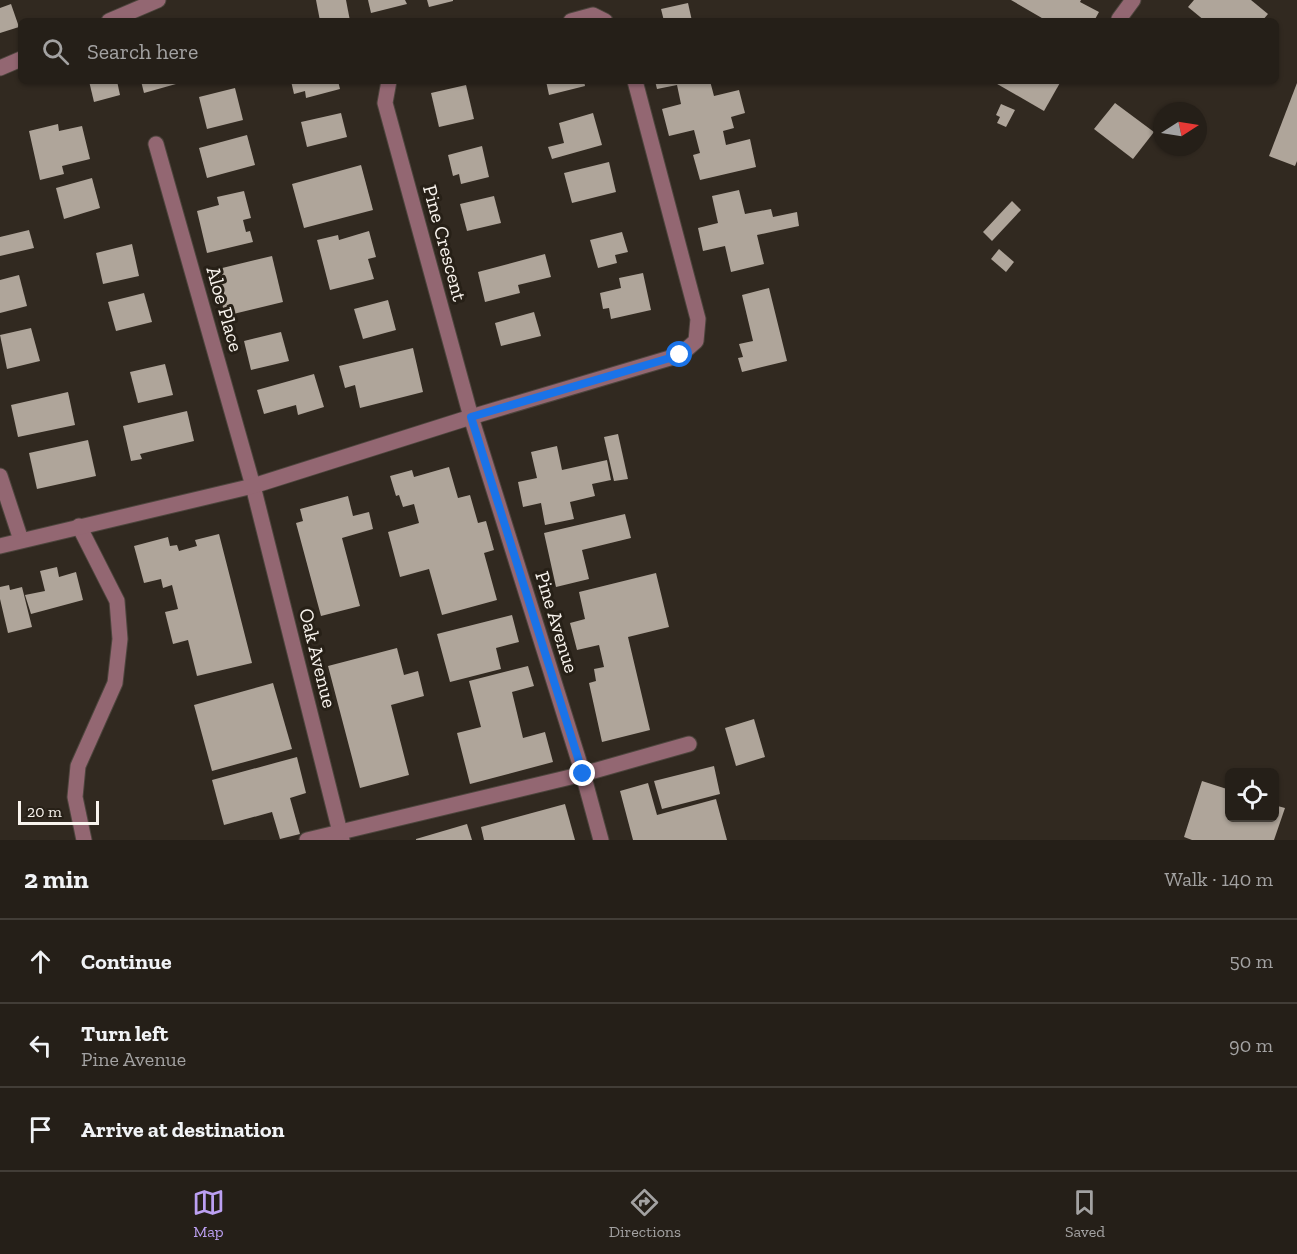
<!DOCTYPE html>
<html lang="en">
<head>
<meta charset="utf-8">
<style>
  body { margin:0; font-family:"Zilla Slab",serif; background:#312c25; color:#f1f3f6 }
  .controls { position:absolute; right:18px; bottom:18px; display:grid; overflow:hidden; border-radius:9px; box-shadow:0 2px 4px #0004 }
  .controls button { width:54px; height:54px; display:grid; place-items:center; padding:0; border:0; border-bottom:2px solid #423d37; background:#251f18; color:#f1f3f6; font:30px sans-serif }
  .compass { position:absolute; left:1153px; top:102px; width:54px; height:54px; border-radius:50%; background:#251f18; box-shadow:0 2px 4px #0004; rotate:78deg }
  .scale { position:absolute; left:18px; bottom:15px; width:81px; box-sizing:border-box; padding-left:6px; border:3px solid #f9f4ee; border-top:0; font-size:16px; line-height:21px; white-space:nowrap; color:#f9f4ee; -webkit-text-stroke:4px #272017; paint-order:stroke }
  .stop { position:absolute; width:18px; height:18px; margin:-14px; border:4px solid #1a73e8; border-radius:50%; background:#fff }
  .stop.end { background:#1a73e8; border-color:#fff; box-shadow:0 2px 6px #0008 }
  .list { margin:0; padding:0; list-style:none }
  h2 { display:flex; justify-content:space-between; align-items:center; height:78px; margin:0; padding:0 24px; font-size:26px }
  h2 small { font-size:20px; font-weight:400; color:#a3a2a2 }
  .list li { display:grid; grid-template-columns:39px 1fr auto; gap:18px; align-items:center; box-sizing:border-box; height:84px; padding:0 24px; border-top:2px solid #423d37 }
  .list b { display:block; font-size:22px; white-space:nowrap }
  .list p { margin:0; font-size:20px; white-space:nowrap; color:#a3a2a2 }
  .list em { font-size:20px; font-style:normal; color:#a3a2a2 }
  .icon { flex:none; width:33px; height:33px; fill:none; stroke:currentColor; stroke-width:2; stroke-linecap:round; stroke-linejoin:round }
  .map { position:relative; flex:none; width:1297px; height:840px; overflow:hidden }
  .search { position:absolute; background:#251f18; box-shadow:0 2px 4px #0004; left:18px; right:18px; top:18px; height:66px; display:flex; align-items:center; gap:15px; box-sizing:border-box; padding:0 21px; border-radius:9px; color:#a3a2a2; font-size:22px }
  .sheet { height:330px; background:#251f18 }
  nav { display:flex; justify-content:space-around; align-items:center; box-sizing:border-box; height:84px; border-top:2px solid #423d37; background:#251f18; font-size:16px; color:#a3a2a2 }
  nav a { display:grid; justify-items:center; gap:3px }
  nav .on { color:#bca0f2 }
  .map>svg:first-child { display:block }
</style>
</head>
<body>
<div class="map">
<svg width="1297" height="840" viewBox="0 0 1297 840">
  <rect width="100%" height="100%" fill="#312920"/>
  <g fill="#afa59a">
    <polygon points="316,0 346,0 350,21 320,21"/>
    <polygon points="368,0 405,0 407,4 371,13"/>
    <polygon points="427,0 453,0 453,1 429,7"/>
    <polygon points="1011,0 1081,0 1080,2 1099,12 1094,21 1047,21"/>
    <polygon points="1194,0 1251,0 1268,14 1262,21 1205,21 1188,7"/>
    <polygon points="688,3 692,21 664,21 661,9"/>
    <polygon points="11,4 19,27 0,33 0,8"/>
    <polygon points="89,81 117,81 120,95 94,102"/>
    <polygon points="141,81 183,81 183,82 144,93"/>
    <polygon points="291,81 338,81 340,89 306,98 305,91 294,94"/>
    <polygon points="546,81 584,81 585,86 549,95"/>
    <polygon points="655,81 710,81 714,96 739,90 745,113 731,117 734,128 723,131 726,145 750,139 756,167 700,180 693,155 700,153 694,130 669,136 662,109 681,104 677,85 657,89"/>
    <polygon points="992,81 1061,81 1044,111"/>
    <polygon points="1297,83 1297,161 1295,166 1269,156"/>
    <polygon points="466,85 474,119 439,127 431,93"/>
    <polygon points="235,88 243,120 207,129 199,97"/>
    <polygon points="1115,103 1154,132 1133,159 1094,129"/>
    <polygon points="1001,104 1015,110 1006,127 997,123 1000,117 996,115"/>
    <polygon points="341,113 347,137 307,147 301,122"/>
    <polygon points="593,113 602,145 552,159 548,147 564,143 559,123"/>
    <polygon points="58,124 59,131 82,126 90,159 62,166 64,174 40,180 29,131"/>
    <polygon points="247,135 255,165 207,178 199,148"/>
    <polygon points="482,146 489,177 461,184 459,174 453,176 448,155"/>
    <polygon points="609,162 616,192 572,203 564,173"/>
    <polygon points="361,165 373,210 304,228 292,184"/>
    <polygon points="92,178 100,208 64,219 56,188"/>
    <polygon points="739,190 745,214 771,209 773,217 797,212 799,226 757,235 764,264 731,272 725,246 703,251 698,228 718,223 712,196"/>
    <polygon points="244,191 251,218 243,220 246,232 250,231 253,242 207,253 197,211 219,205 217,197"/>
    <polygon points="494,196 501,223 467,231 460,204"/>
    <polygon points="1012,201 1021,210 992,241 983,232"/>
    <polygon points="29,230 34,248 0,256 0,237"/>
    <polygon points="369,231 376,257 368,259 374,279 330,290 317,240 338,235 339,240"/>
    <polygon points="622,232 628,252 615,255 617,263 598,268 590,240"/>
    <polygon points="132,244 139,276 103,284 96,253"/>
    <polygon points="999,249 1014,262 1006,272 991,259"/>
    <polygon points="545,254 551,277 518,285 520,293 485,302 478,272"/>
    <polygon points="272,256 283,302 225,316 214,270"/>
    <polygon points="643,273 651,310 611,319 609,308 603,309 600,293 621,288 619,278"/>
    <polygon points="19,275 27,306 0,313 0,280"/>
    <polygon points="769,288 787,361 742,372 738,358 743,357 739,344 753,341 742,295"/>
    <polygon points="144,293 152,322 116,331 108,302"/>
    <polygon points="388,300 396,330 363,339 354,309"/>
    <polygon points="534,312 541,336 501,346 495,323"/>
    <polygon points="31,328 40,361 7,369 0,335"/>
    <polygon points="281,332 289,361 251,370 244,341"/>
    <polygon points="413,348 423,392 360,408 355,385 345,388 339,366"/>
    <polygon points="165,364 173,395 138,403 130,372"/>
    <polygon points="314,374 324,407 298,415 296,405 264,414 257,390"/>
    <polygon points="68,392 75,425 18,437 11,405"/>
    <polygon points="187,411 194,441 140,454 142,459 131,461 123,426"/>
    <polygon points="618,434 628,479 614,481 604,437"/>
    <polygon points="88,440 96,476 37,489 29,453"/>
    <polygon points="557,446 562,470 607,460 611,480 592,484 595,496 570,502 574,519 545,525 541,503 523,507 518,482 537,478 531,452"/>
    <polygon points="449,467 458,498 470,495 478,523 486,521 494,550 484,553 497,600 442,615 429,569 400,577 388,532 419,523 414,504 403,507 399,495 396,496 390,476 412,470 414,477"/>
    <polygon points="348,496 353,516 369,512 373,529 342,538 360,606 321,616 296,523 303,521 300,509"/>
    <polygon points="625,514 631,538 582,550 589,579 556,587 544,533"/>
    <polygon points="219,534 252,663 197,676 188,640 173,644 165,612 178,609 172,585 163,588 161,579 144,583 134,546 168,537 170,546 177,545 179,551 197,546 195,540"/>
    <polygon points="57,567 59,577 76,572 83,600 31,614 25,595 45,591 40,571"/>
    <polygon points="656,573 669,627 628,637 650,730 602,742 589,683 596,681 594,669 604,667 599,645 577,650 570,623 585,619 579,592"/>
    <polygon points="9,585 10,590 22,587 32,627 8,633 0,599 0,587"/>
    <polygon points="512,615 519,642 496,648 501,669 450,682 437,634"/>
    <polygon points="397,648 404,675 418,671 424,696 391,705 409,775 360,788 328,666"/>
    <polygon points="528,666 534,686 512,692 523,738 545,732 553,762 470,784 457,733 481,727 469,681"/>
    <polygon points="273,683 292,749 212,771 194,705"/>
    <polygon points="754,719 765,757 736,766 725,728"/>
    <polygon points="297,757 306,793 290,798 300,834 280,839 272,812 224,825 212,780"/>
    <polygon points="714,766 720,794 662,809 654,781"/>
    <polygon points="1202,781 1230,790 1230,818 1274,818 1274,805 1285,808 1274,840 1192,840 1184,837"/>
    <polygon points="648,783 657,815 716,799 727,840 633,840 620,791"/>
    <polygon points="565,804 575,840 484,840 481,827"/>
    <polygon points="467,824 472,840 416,840 416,839"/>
  </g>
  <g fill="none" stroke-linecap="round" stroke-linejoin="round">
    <defs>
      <g id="minor">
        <polyline points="1119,19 1133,0"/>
        <polyline points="109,21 158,0"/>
        <polyline points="571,21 593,15 605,21"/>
        <polyline points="0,68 21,59"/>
        <polyline points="389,81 385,103 471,417 583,774 601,840"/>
        <polyline points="156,144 253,486 342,840"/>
        <polyline points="0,476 21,540"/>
        <polyline points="79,526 117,601 120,639 115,683 78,766 75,797 84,840"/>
        <polyline points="0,546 253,486 471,417 680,355 696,341 698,319 635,81"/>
        <polyline points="307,840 583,774 689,744"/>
      </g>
    </defs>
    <use href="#minor" stroke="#4d453d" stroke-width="17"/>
    <use href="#minor" stroke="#936772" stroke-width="15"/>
  </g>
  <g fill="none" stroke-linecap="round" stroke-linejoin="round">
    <polyline stroke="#1a73e8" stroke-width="8" points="583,774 471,417 680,355"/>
  </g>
  <g text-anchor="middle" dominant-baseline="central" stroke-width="6" stroke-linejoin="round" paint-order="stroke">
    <g font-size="20" fill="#f9f4ee" stroke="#272017">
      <text transform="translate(445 243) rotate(75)">Pine Crescent</text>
      <text transform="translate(225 309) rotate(74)">Aloe Place</text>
      <text transform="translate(557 622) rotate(73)">Pine Avenue</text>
      <text transform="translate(318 658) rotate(76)">Oak Avenue</text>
    </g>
  </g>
</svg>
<div class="controls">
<button><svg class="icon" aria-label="locate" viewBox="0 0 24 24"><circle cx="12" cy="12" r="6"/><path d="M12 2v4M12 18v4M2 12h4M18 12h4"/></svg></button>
</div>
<svg class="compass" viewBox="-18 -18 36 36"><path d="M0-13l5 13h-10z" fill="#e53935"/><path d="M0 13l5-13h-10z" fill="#a3a2a2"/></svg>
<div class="scale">20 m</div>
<div class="stop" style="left:680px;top:355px"></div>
<div class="stop end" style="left:583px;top:774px"></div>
<div class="search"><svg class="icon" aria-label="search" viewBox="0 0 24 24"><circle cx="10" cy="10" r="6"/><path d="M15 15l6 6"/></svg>Search here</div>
</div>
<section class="sheet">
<h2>2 min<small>Walk · 140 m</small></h2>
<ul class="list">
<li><svg class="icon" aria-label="ahead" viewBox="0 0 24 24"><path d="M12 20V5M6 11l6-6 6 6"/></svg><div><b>Continue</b></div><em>50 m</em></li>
<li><svg class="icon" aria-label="left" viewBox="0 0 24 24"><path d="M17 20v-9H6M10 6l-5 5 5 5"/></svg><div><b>Turn left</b><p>Pine Avenue</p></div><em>90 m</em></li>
<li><svg class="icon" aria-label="arrive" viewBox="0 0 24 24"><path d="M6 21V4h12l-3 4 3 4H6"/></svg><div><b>Arrive at destination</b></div></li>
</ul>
</section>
<nav>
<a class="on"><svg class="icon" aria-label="map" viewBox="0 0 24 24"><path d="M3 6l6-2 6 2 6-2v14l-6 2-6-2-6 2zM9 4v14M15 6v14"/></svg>Map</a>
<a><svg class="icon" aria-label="directions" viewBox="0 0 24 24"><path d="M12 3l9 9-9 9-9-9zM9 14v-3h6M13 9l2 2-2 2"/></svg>Directions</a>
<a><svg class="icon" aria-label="saved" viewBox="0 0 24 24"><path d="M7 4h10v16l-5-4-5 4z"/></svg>Saved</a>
</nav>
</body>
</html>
